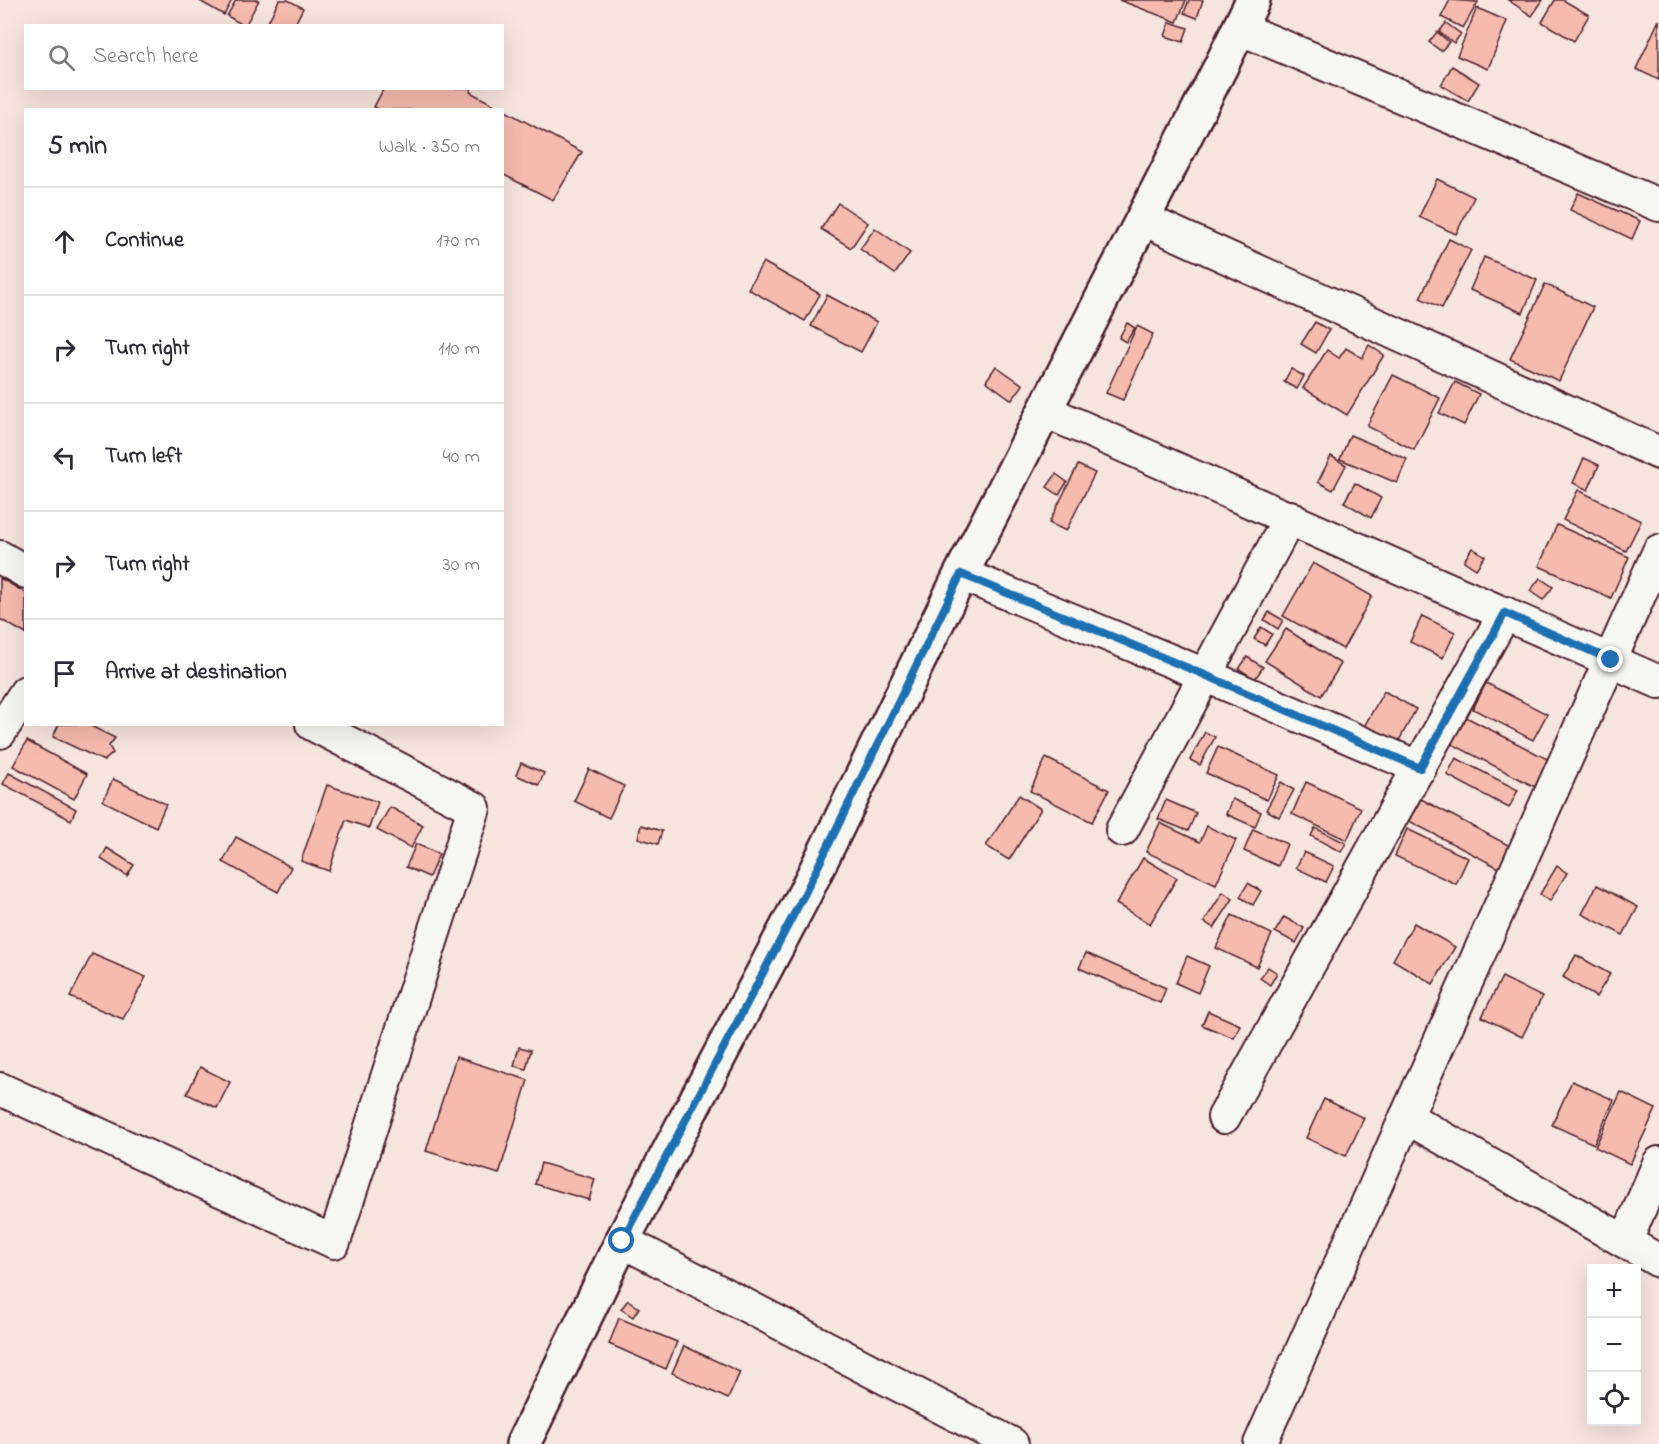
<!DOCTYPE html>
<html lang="en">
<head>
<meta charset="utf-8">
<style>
  body { margin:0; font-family:"Indie Flower",sans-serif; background:#f7f7f7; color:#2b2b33 }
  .controls { position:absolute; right:18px; bottom:18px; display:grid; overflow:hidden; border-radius:0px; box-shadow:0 6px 24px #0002 }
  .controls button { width:54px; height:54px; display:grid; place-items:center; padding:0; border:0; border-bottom:2px solid #e1e1e2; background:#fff; color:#2b2b33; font:30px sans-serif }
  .stop { position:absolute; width:18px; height:18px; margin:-14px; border:4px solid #1f6fb2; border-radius:50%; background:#fff }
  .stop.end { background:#1f6fb2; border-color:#fff; box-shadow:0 2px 6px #0008 }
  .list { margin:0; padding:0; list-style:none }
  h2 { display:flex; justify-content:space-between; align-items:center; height:78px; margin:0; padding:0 24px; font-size:26px }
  h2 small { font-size:20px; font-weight:400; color:#7c7c81 }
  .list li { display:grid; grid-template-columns:39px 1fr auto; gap:18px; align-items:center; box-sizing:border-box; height:108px; padding:0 24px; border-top:2px solid #e1e1e2 }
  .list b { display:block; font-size:22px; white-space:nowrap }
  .list em { font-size:20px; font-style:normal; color:#7c7c81 }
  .icon { flex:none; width:33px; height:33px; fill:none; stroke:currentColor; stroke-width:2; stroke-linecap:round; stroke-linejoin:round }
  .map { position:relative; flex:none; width:1659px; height:1444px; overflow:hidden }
  .search { position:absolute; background:#fff; box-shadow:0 6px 24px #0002; left:24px; top:24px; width:480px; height:66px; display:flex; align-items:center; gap:15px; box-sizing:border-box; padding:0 21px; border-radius:0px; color:#7c7c81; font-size:22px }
  .panel { position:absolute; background:#fff; box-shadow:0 6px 24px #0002; left:24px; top:108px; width:480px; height:618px; border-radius:0px }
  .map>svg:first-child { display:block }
</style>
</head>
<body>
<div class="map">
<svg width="1659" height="1444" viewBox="0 0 1659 1444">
  <rect width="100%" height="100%" fill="#f6e4de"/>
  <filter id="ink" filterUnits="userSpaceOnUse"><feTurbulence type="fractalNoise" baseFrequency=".0167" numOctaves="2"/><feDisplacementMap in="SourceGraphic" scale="12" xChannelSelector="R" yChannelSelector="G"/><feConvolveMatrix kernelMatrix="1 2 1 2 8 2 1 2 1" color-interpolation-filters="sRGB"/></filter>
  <g filter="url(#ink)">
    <g fill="#f5bbae" stroke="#4a1f2b" stroke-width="1.5">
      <polygon points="198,0 232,0 224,15"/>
      <polygon points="236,0 259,0 245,26 227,16"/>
      <polygon points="279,0 288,0 303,8 294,26 266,26"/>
      <polygon points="1119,0 1186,0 1177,22"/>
      <polygon points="1189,0 1203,0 1197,18 1184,13"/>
      <polygon points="1450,0 1478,2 1463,28 1441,17"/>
      <polygon points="1508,0 1543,0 1532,16"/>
      <polygon points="1555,0 1563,0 1589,15 1574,41 1542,22"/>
      <polygon points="1477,8 1507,21 1488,69 1457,56"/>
      <polygon points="1659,20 1659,80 1636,69"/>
      <polygon points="1170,22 1188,28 1183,42 1165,36"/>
      <polygon points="1446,23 1461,34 1454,43 1439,32"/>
      <polygon points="1437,32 1449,42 1441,51 1429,42"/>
      <polygon points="1452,66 1479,83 1468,101 1441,85"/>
      <polygon points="384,88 472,88 470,92 582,152 553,200 502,174 502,110 380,110 374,107"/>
      <polygon points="1437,179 1474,197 1456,234 1419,217"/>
      <polygon points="1578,193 1640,221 1632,239 1570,210"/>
      <polygon points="838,203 868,223 851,248 821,229"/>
      <polygon points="875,228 910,253 895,274 860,249"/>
      <polygon points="1449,239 1471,250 1442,308 1420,298"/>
      <polygon points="1484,257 1537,280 1523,313 1470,290"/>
      <polygon points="763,262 820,294 805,321 748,289"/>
      <polygon points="1545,284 1593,307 1559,381 1510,359"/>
      <polygon points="827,295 877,322 861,352 811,326"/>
      <polygon points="1315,322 1329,330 1316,353 1301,344"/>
      <polygon points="1127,323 1135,328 1126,342 1119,338"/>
      <polygon points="1137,326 1153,334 1123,400 1106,393"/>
      <polygon points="1369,345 1384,355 1347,415 1303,388 1327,350 1339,358 1346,348 1362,358"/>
      <polygon points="996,366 1023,385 1012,400 986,381"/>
      <polygon points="1291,369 1304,376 1297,389 1284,382"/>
      <polygon points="1393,375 1440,398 1414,450 1367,426"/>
      <polygon points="1455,382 1479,394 1464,425 1439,413"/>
      <polygon points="1350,435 1407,459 1397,483 1340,459"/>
      <polygon points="1331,456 1346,465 1333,490 1318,482"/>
      <polygon points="1584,458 1599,465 1588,490 1573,483"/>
      <polygon points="1078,465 1095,473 1066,531 1049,523"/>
      <polygon points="1056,474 1067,482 1059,495 1047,487"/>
      <polygon points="1355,483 1381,498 1371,518 1344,502"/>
      <polygon points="1578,490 1641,521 1626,551 1563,520"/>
      <polygon points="1557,525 1629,557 1611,598 1539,566"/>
      <polygon points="1472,548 1485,556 1476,569 1464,561"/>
      <polygon points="1313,563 1372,596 1343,649 1283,616"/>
      <polygon points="0,578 26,593 26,634 0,619"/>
      <polygon points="1540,578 1553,587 1543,600 1530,591"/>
      <polygon points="1269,612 1283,620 1278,629 1264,620"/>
      <polygon points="1422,616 1455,632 1443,658 1410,642"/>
      <polygon points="1261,627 1272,634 1265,645 1254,639"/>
      <polygon points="1286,629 1341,664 1321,696 1265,661"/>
      <polygon points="1247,657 1263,667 1255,679 1239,669"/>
      <polygon points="1486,683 1547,714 1533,740 1473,709"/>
      <polygon points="1384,691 1416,709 1394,750 1361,732"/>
      <polygon points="1464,716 1553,762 1539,789 1450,743"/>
      <polygon points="59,724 87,724 115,738 109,746 113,753 104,761 53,737"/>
      <polygon points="1205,732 1215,737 1200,765 1190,760"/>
      <polygon points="27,741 87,774 74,799 13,766"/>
      <polygon points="1218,747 1279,775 1267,800 1206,773"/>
      <polygon points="1046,758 1109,790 1092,822 1030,791"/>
      <polygon points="1456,758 1518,790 1509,808 1447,775"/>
      <polygon points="521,763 544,773 539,785 516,775"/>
      <polygon points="589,769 624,786 609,818 574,801"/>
      <polygon points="9,773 76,809 71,820 3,784"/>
      <polygon points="113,779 166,804 156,827 103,801"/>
      <polygon points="1281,782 1294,790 1279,817 1266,810"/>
      <polygon points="1306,782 1361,808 1347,840 1292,814"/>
      <polygon points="327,785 378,802 369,828 346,820 329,871 301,861"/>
      <polygon points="1019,795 1041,809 1009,860 986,846"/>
      <polygon points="1232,799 1261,812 1255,827 1226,814"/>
      <polygon points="1421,799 1510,846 1499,868 1409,821"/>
      <polygon points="1166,800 1196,813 1188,831 1158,819"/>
      <polygon points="390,807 423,825 411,848 377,830"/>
      <polygon points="1160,823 1200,842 1207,826 1236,840 1216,884 1146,852"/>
      <polygon points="641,825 662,831 658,844 638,838"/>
      <polygon points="1315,828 1346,843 1341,852 1311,836"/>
      <polygon points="1253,829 1287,844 1278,866 1244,851"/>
      <polygon points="1407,829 1468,858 1456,884 1395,856"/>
      <polygon points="236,837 291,867 278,892 223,862"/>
      <polygon points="416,844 439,854 429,877 406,867"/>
      <polygon points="107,848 134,865 127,876 101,859"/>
      <polygon points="1304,852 1334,866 1326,882 1296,868"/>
      <polygon points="1143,858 1177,878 1150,924 1116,904"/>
      <polygon points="1557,866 1567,873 1550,901 1540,894"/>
      <polygon points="1248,883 1261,891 1253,905 1240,897"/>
      <polygon points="1597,885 1638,907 1623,935 1582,914"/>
      <polygon points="1223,892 1233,899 1214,928 1204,922"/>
      <polygon points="1232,915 1272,934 1257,967 1216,948"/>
      <polygon points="1284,917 1304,928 1296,943 1275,932"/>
      <polygon points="1414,923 1455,947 1433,984 1393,960"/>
      <polygon points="1086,953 1166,988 1160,1003 1079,968"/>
      <polygon points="92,954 146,977 123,1019 70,997"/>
      <polygon points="1576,955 1610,974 1596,997 1563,977"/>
      <polygon points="1187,956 1209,966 1198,993 1176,983"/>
      <polygon points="1268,967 1277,973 1270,985 1260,978"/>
      <polygon points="1502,977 1542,997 1522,1037 1482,1017"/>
      <polygon points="1208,1011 1240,1025 1234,1038 1202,1025"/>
      <polygon points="519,1047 531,1050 526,1069 514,1066"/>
      <polygon points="456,1057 528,1080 499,1174 426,1151"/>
      <polygon points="200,1067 230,1082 217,1108 187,1094"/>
      <polygon points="1572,1081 1614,1100 1594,1144 1552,1125"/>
      <polygon points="1621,1092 1656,1109 1630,1164 1595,1147"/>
      <polygon points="1324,1099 1364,1118 1346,1156 1306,1138"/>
      <polygon points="541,1163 595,1179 589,1200 535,1184"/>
      <polygon points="628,1300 639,1308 633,1317 621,1309"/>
      <polygon points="619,1318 677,1342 666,1369 609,1344"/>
      <polygon points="684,1346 740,1372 728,1399 672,1373"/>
    </g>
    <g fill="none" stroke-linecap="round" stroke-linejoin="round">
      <defs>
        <g id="street">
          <polyline points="1239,28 1659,205"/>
          <polyline points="1143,219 1659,453"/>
          <polyline points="1045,411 1659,682"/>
          <polyline points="0,557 26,572"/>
          <polyline points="961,574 1205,675 1420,768"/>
          <polyline points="0,732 26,692"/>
          <polyline points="1122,830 1290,517"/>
          <polyline points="0,1089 334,1242 474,808 312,724"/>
          <polyline points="1224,1117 1505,613"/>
          <polyline points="1406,1117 1659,1261"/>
          <polyline points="622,1241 1012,1444"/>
          <polyline points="1626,1241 1659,1163"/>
          <polyline points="1260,1444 1659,551"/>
        </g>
        <polyline id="secondary" points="523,1444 622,1241 804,895 961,574 1220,68 1253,0"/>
      </defs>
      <use href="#street" stroke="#4a1f2b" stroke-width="36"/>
      <use href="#secondary" stroke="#4a1f2b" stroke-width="38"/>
      <use href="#street" stroke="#f6f6f2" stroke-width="32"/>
      <use href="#secondary" stroke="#f6f6f2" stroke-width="33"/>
    </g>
  </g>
  <g fill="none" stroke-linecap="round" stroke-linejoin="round" filter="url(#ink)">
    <polyline stroke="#1f6fb2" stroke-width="8" points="622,1241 804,895 961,574 1205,675 1420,768 1505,613 1611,660"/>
  </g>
</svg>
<div class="controls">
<button>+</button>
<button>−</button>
<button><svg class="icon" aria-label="locate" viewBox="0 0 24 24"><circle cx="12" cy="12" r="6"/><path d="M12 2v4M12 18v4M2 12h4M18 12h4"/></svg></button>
</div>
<div class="stop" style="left:622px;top:1241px"></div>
<div class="stop end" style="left:1611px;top:660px"></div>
<div class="search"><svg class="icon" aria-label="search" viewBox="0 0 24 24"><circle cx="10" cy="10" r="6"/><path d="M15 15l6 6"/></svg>Search here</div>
<section class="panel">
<h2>5 min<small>Walk · 350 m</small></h2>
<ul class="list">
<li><svg class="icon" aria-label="ahead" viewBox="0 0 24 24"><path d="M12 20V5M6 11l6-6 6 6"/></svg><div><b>Continue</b></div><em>170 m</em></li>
<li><svg class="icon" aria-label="right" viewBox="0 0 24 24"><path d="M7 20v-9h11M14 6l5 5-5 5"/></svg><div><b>Turn right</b></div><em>110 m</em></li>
<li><svg class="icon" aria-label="left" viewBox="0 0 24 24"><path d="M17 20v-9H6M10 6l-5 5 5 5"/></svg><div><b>Turn left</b></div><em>40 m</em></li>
<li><svg class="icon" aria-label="right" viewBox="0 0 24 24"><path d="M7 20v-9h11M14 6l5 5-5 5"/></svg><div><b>Turn right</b></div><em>30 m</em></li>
<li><svg class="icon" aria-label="arrive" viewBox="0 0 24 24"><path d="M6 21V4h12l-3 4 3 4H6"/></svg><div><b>Arrive at destination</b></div></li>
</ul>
</section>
</div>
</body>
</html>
